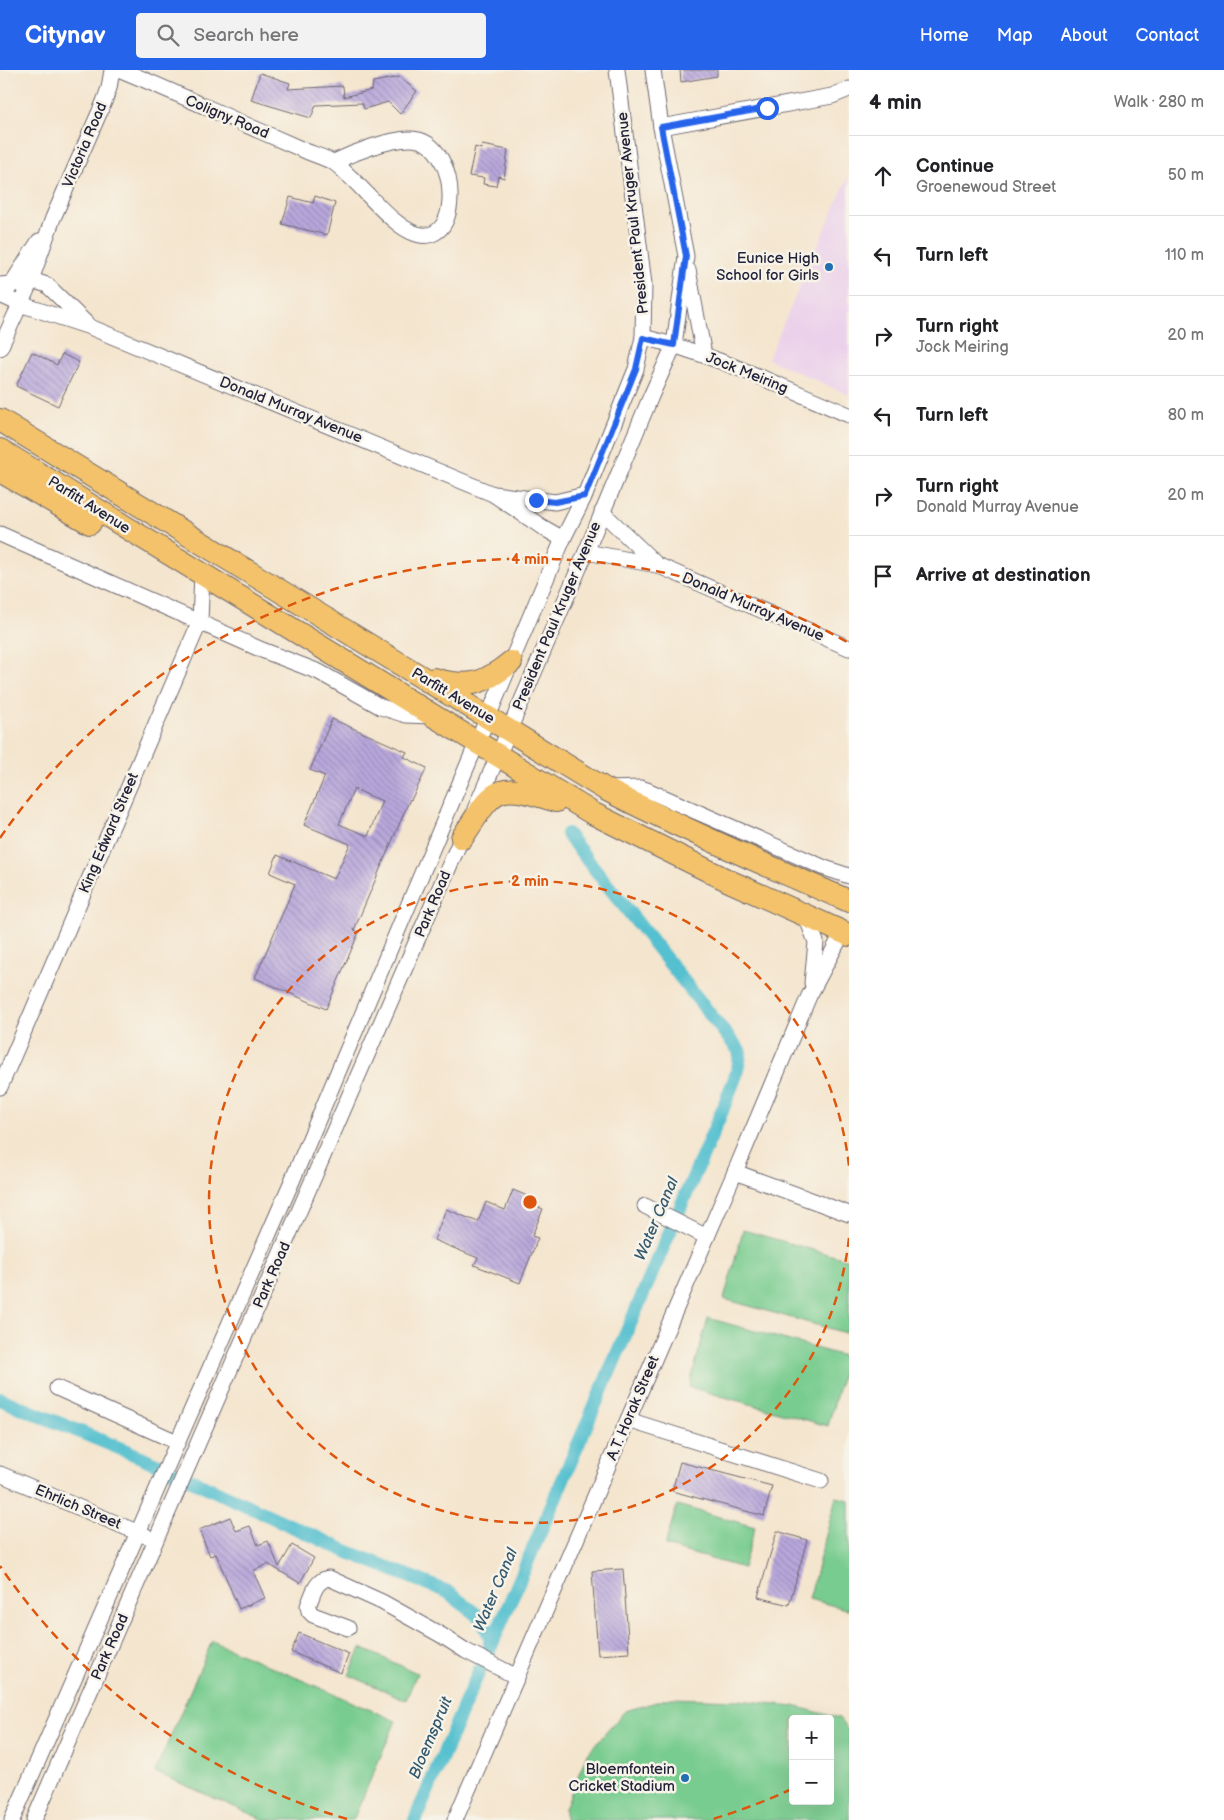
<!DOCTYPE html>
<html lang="en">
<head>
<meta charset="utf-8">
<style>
  body { margin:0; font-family:"Balsamiq Sans",sans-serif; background:#f2f2f2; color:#202124 }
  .controls { position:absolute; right:15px; bottom:15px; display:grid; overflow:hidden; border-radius:5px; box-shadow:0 5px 20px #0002 }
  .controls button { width:45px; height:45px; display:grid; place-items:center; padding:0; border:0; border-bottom:1px solid #e0e0e0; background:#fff; color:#202124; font:25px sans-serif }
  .stop { position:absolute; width:15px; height:15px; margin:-11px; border:4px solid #2563eb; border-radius:50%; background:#fff }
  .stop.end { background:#2563eb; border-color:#fff; box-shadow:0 1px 5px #0008 }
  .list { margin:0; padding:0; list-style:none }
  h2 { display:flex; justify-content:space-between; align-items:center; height:65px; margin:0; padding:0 20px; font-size:21px }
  h2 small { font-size:16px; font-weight:400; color:#757577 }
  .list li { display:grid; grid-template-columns:32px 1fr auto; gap:15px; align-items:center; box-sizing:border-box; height:80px; padding:0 20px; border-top:1px solid #e0e0e0 }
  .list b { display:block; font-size:19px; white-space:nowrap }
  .list p { margin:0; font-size:16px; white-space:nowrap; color:#757577 }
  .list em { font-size:16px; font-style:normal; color:#757577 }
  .icon { flex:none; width:28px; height:28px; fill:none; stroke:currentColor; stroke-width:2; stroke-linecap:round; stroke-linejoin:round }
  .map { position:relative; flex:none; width:849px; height:1750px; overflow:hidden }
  header { display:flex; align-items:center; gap:30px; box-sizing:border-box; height:70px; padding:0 25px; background:#2563eb; color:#fff }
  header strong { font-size:24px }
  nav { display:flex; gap:28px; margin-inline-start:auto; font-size:18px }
  .search { width:350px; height:45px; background:#f2f2f2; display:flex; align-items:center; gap:12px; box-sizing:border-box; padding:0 18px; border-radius:5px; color:#757577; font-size:19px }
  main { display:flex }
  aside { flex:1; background:#fff }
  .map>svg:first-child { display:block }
</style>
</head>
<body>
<header>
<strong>Citynav</strong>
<div class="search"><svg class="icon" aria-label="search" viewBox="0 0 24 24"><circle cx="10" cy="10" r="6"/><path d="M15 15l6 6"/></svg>Search here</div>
<nav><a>Home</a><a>Map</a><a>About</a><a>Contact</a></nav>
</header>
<main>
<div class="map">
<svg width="849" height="1750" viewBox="0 0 849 1750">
  <defs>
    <pattern id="building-back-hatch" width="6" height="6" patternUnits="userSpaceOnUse" patternTransform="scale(1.25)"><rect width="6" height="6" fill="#b9a8dc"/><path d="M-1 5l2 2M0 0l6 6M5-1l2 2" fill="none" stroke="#9688b4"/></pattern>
  </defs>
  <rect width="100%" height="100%" fill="#f7f3e8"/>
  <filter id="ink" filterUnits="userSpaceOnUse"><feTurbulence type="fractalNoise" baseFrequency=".02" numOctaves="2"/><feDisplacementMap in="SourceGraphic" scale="10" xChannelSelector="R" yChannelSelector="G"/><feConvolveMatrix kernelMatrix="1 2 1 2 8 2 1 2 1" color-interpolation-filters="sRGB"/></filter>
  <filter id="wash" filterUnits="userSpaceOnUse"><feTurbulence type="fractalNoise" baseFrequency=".0096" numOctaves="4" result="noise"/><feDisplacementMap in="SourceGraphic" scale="20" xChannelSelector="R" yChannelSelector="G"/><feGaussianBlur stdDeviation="1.12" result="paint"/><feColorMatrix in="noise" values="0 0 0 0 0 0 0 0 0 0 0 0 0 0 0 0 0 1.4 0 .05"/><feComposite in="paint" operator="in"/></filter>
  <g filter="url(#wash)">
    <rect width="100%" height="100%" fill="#f4e5ce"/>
    <polygon fill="#ebd1eb" points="849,105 849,325 768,289"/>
    <g fill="#78cc8f" stroke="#4d7765" fill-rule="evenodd">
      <polygon points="743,1160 849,1190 849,1264 724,1229"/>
      <polygon points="708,1248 847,1287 828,1356 689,1317"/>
      <polygon points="836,1427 849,1430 849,1540 809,1529"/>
      <polygon points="677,1435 755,1457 743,1498 665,1476"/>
      <polygon points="212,1571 396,1651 353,1750 264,1750 155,1702"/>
      <polygon points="361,1578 417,1603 406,1630 349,1605"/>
      <path d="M 670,1628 L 739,1630 L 794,1636 L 839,1648 L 849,1661 L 849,1750 L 565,1750 L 565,1738 L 587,1684 L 625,1641 ZM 793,1649 L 830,1649 L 830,1731 L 793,1731 Z"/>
    </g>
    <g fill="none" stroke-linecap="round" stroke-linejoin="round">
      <g stroke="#54c0cf" stroke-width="14">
        <polyline points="0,1329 141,1387 346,1481 448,1522 482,1549 490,1567 490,1578"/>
        <polyline points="488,1583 722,1041 738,1000 740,982 567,764"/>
        <polyline points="415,1750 479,1601"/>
      </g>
    </g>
    <g id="blocks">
      <g fill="url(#building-back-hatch)" fill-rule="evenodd">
        <polygon points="680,0 717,0 717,6 681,12"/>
        <polygon points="260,3 290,13 288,19 343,16 344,27 372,20 373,12 399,7 417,21 400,44 388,32 364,39 362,33 316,35 311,48 251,30"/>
        <polygon points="482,75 508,80 504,108 498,106 496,116 483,114 484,108 469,106 475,77 481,79"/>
        <polygon points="315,126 335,133 327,165 282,154 290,127 313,133"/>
        <polygon points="32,282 57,295 62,284 79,292 58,336 16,316"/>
        <path d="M 332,649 L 407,682 L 404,687 L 427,698 L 411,730 L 410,729 L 354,860 L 359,862 L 326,939 L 255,908 L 295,814 L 270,803 L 277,785 L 334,809 L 350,774 L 304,755 L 325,706 L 310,700 ZM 354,719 L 382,731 L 368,766 L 339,754 Z"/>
        <polygon points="513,1120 537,1130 535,1136 543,1139 532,1166 538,1168 520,1213 474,1195 478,1188 434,1170 446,1139 478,1152 486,1132 505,1140"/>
        <polygon points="680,1392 772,1416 764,1446 672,1421"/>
        <polygon points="230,1447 236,1461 250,1456 258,1475 268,1471 279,1497 292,1475 314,1488 300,1513 268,1494 253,1501 265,1528 239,1539 216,1484 210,1486 199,1460"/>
        <polygon points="777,1461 807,1470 789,1535 758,1527"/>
        <polygon points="623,1499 629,1583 598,1585 592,1501"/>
        <polygon points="299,1563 349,1584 341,1603 291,1582"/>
      </g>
    </g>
  </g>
  <g filter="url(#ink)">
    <use href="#blocks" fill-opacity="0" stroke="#6c666e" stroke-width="1"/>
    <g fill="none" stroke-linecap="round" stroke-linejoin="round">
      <defs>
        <g id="minor">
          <path d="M 121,0 C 168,19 214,41 260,61 C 276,68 292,75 308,82 C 316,85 325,88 333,92 C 338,95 343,100 347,104 C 364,119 378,138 396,152 C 465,208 466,68 410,69 C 388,69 353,83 334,92"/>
          <polyline points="661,57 832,26 849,19"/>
          <polyline points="688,200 704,285"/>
          <polyline points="0,215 38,212 47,215 87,254"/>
          <polyline points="7,221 39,171"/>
          <polyline points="0,225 20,234 90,257 493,424 542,457 563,469"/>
          <path d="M 643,267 C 714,284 782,317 849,345"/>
          <polyline points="0,278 30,213 53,148 104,32 109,18 112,0"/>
          <polyline points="494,424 555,432 585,425"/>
          <polyline points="602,442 657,495"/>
          <polyline points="0,464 262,580 319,602 381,637 406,645 431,646"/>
          <polyline points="586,482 657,495 849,578"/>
          <polyline points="609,719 641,718 647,720 825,798 849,806"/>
          <polyline points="475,739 586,482 651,326 674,275 686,186 661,57 653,0"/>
          <polyline points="806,846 816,872 812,913"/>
          <polyline points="0,1017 200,551 202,504"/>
          <polyline points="735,1102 849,1144"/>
          <polyline points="645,1136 707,1167"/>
          <polyline points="57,1318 177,1372"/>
          <polyline points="628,1350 821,1411"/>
          <polyline points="0,1404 146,1466"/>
          <path d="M 348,1558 L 313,1545 L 309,1541 L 308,1536 C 313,1525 315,1510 329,1508 L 382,1532 L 441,1565 L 466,1581 L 517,1607"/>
          <polyline points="12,1750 292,1111 563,469 585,425 636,299 643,267 644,214 617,0"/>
          <polyline points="34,1750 465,760"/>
          <polyline points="455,1750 735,1102 809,926 843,862"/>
        </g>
        <g id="highway">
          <path d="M 0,350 L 605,719 C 685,760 767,796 849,831"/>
          <polyline points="0,380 592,743 729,811 849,865"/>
          <polyline points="0,401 90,453"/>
          <path d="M 434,609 C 469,619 484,614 511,592"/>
          <path d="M 462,768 C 496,717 494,711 556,731"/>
        </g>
      </defs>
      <use href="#minor" stroke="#6c666e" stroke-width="17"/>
      <use href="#highway" stroke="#6c666e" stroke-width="24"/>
      <use href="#minor" stroke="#fff" stroke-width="15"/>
      <use href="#highway" stroke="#f3c26a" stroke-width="22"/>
    </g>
  </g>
  <g fill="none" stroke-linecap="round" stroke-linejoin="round" filter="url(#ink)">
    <polyline stroke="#2563eb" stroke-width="6" points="536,430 555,432 585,426 636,299 643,268 674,275 686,186 661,57 767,38"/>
  </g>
  <g fill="none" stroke="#de560e" stroke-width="2.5" stroke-dasharray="9 6">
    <path d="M849 1168A321 321 0 1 1 849 1096"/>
    <path d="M792 1719A643 643 0 0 1 713 1749M347 1749A643 643 0 0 1 0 1496M0 768A643 643 0 0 1 847 572"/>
  </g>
  <g fill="#1f6fb2" stroke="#f7f3e8" stroke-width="2">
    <circle cx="829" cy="197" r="5"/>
    <circle cx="685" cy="1708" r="5"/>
  </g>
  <g text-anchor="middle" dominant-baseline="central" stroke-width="5" stroke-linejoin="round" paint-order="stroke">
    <g font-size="15" fill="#22223b" stroke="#f7f3e8">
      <text transform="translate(227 47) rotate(23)">Coligny Road</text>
      <text transform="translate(85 75) rotate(-67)">Victoria Road</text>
      <text transform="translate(633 143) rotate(-96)">President Paul Kruger Avenue</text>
      <text transform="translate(747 303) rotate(22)">Jock Meiring</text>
      <text transform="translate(291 340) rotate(22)">Donald Murray Avenue</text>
      <text transform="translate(89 435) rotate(32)">Parfitt Avenue</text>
      <text transform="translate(753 537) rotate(23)">Donald Murray Avenue</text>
      <text transform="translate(557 546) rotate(-67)">President Paul Kruger Avenue</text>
      <text transform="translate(453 626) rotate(31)">Parfitt Avenue</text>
      <text transform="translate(109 763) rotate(-67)">King Edward Street</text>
      <text transform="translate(433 834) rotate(-67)">Park Road</text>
      <text transform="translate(272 1205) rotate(-66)">Park Road</text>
      <text transform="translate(633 1338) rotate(-67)">A.T. Horak Street</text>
      <text transform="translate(78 1437) rotate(23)">Ehrlich Street</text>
      <text transform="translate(110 1577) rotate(-66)">Park Road</text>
    </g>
    <g font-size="15" fill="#22223b" stroke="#f7f3e8" text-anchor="end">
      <text x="819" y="188">Eunice High<tspan x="819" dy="17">School for Girls</tspan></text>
      <text x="675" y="1699">Bloemfontein<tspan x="675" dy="17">Cricket Stadium</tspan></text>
    </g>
    <g font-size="16" font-style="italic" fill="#34596f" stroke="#f7f3e8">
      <text transform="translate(657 1149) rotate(-67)">Water Canal</text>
      <text transform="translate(496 1520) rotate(-67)">Water Canal</text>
      <text transform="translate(431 1668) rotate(-67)">Bloemspruit</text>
    </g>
  </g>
  <circle cx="530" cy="1132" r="8" fill="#de560e" stroke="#f7f3e8" stroke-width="2.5"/>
  <g font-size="15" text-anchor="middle" font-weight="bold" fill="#de560e" stroke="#f7f3e8" stroke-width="5" stroke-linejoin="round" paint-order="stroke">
    <text x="530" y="494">4 min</text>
    <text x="530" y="816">2 min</text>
  </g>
</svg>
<div class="controls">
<button>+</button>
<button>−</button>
</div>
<div class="stop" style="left:767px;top:38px"></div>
<div class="stop end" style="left:536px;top:430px"></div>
</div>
<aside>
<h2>4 min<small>Walk · 280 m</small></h2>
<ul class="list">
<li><svg class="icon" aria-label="ahead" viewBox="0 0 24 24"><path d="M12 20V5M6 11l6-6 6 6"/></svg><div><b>Continue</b><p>Groenewoud Street</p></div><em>50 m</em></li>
<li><svg class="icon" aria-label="left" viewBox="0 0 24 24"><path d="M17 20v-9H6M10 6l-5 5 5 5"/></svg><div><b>Turn left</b></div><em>110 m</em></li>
<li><svg class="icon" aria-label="right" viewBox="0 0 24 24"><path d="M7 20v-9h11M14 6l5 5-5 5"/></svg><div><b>Turn right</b><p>Jock Meiring</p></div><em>20 m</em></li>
<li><svg class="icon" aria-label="left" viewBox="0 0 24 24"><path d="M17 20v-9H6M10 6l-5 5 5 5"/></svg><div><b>Turn left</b></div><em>80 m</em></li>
<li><svg class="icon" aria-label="right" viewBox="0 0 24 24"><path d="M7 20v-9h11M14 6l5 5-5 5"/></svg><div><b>Turn right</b><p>Donald Murray Avenue</p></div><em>20 m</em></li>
<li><svg class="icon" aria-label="arrive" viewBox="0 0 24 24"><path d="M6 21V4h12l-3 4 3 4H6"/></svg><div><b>Arrive at destination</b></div></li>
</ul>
</aside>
</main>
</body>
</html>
